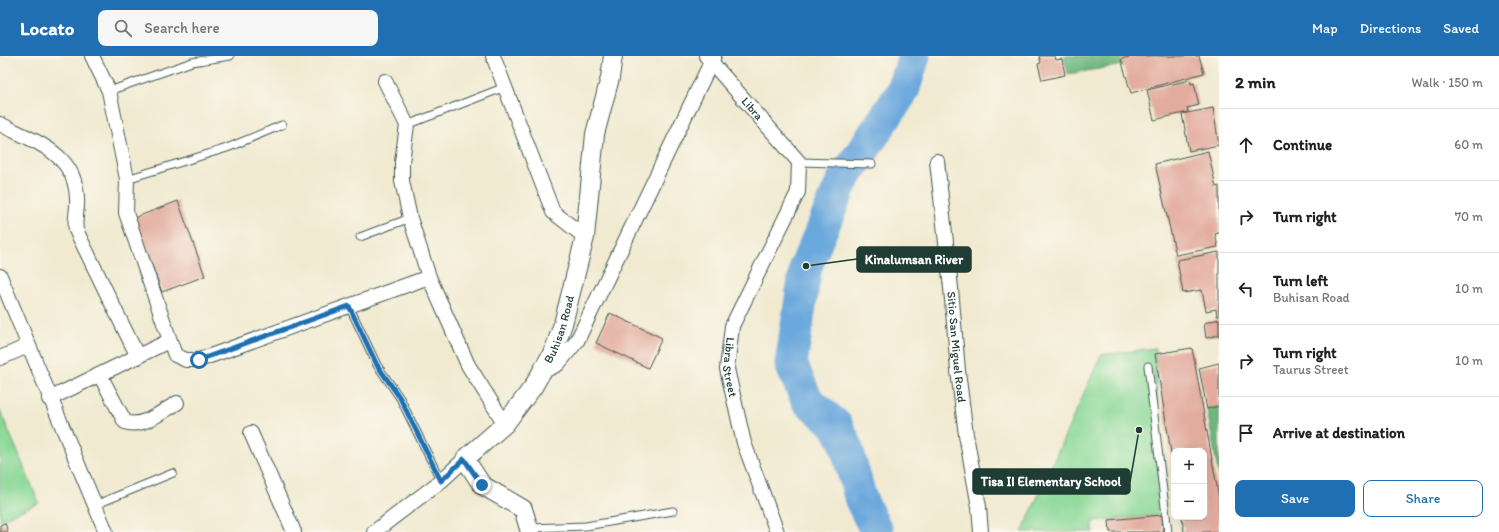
<!DOCTYPE html>
<html lang="en">
<head>
<meta charset="utf-8">
<style>
  body { margin:0; font-family:Itim,sans-serif; background:#f6f6f6; color:#202124 }
  .controls { position:absolute; right:12px; bottom:12px; display:grid; overflow:hidden; border-radius:8px; box-shadow:0 4px 16px #0002 }
  .controls button { width:36px; height:36px; display:grid; place-items:center; padding:0; border:0; border-bottom:1px solid #e0e0e0; background:#fff; color:#202124; font:20px sans-serif }
  .stop { position:absolute; width:12px; height:12px; margin:-9px; border:3px solid #1f6fb2; border-radius:50%; background:#fff }
  .stop.end { background:#1f6fb2; border-color:#fff; box-shadow:0 1px 4px #0008 }
  .list { margin:0; padding:0; list-style:none }
  h2 { display:flex; justify-content:space-between; align-items:center; height:52px; margin:0; padding:0 16px; font-size:17px }
  h2 small { font-size:13px; font-weight:400; color:#757577 }
  .list li { display:grid; grid-template-columns:26px 1fr auto; gap:12px; align-items:center; box-sizing:border-box; height:72px; padding:0 16px; border-top:1px solid #e0e0e0 }
  .list b { display:block; font-size:15px; white-space:nowrap }
  .list p { margin:0; font-size:13px; white-space:nowrap; color:#757577 }
  .list em { font-size:13px; font-style:normal; color:#757577 }
  .actions { display:flex; gap:8px; padding:12px 16px }
  .actions a { flex:1; padding:9px 0; border:1px solid #1f6fb2; border-radius:8px; text-align:center; font-size:14px; color:#1f6fb2 }
  .actions .main { background:#1f6fb2; color:#fff }
  .icon { flex:none; width:22px; height:22px; fill:none; stroke:currentColor; stroke-width:2; stroke-linecap:round; stroke-linejoin:round }
  .map { position:relative; flex:none; width:1219px; height:476px; overflow:hidden }
  header { display:flex; align-items:center; gap:24px; box-sizing:border-box; height:56px; padding:0 20px; background:#1f6fb2; color:#fff }
  header strong { font-size:19px }
  nav { display:flex; gap:22px; margin-inline-start:auto; font-size:14px }
  .search { width:280px; height:36px; background:#f6f6f6; display:flex; align-items:center; gap:10px; box-sizing:border-box; padding:0 14px; border-radius:8px; color:#757577; font-size:15px }
  main { display:flex }
  aside { flex:1; background:#fff }
  .map>svg:first-child { display:block }
</style>
</head>
<body>
<header>
<strong>Locato</strong>
<div class="search"><svg class="icon" aria-label="search" viewBox="0 0 24 24"><circle cx="10" cy="10" r="6"/><path d="M15 15l6 6"/></svg>Search here</div>
<nav><a>Map</a><a>Directions</a><a>Saved</a></nav>
</header>
<main>
<div class="map">
<svg width="1219" height="476" viewBox="0 0 1219 476">
  <rect width="100%" height="100%" fill="#fbf7ec"/>
  <filter id="ink" filterUnits="userSpaceOnUse"><feTurbulence type="fractalNoise" baseFrequency=".025" numOctaves="2"/><feDisplacementMap in="SourceGraphic" scale="8" xChannelSelector="R" yChannelSelector="G"/><feConvolveMatrix kernelMatrix="1 2 1 2 8 2 1 2 1" color-interpolation-filters="sRGB"/></filter>
  <filter id="wash" filterUnits="userSpaceOnUse"><feTurbulence type="fractalNoise" baseFrequency=".012" numOctaves="4" result="noise"/><feDisplacementMap in="SourceGraphic" scale="16" xChannelSelector="R" yChannelSelector="G"/><feGaussianBlur stdDeviation="0.9" result="paint"/><feColorMatrix in="noise" values="0 0 0 0 0 0 0 0 0 0 0 0 0 0 0 0 0 1.4 0 .05"/><feComposite in="paint" operator="in"/></filter>
  <g filter="url(#wash)">
    <rect width="100%" height="100%" fill="#f1ead1"/>
    <g fill="#89d897" stroke="#548a66">
      <polygon points="1155,292 1162,459 1093,465 1093,476 1022,476 1101,299"/>
      <polygon points="0,354 39,447 0,464"/>
    </g>
    <g fill="#6eb880" stroke="#467a5a">
      <polygon points="1064,0 1133,0 1122,3 1123,9 1068,18"/>
      <polygon points="1219,350 1219,422 1207,353"/>
    </g>
    <g fill="none" stroke-linecap="round" stroke-linejoin="round">
      <polyline stroke="#6aa8dd" stroke-width="33" points="877,476 861,444 845,386 836,369 807,344 791,308 806,210 843,124 903,35 914,0"/>
    </g>
    <g id="blocks">
      <g fill="#e2ab9e">
        <polygon points="1039,0 1055,0 1056,4 1062,3 1065,19 1042,24 1038,8 1041,7"/>
        <polygon points="1133,0 1199,0 1204,17 1131,37 1121,3"/>
        <polygon points="1190,24 1191,28 1194,27 1199,49 1187,52 1188,56 1154,64 1147,34"/>
        <polygon points="1213,52 1219,89 1189,95 1182,58"/>
        <polygon points="1208,95 1216,131 1219,130 1219,177 1215,178 1218,191 1176,199 1155,108"/>
        <polygon points="178,145 205,220 162,236 134,162"/>
        <polygon points="1219,196 1219,260 1217,260 1216,253 1206,255 1202,234 1183,237 1177,204"/>
        <polygon points="610,257 662,282 648,312 596,287"/>
        <polygon points="1219,263 1219,279 1206,282 1204,267"/>
        <polygon points="1192,292 1219,442 1219,476 1184,476 1182,461 1204,461 1204,395 1174,395 1173,409 1155,298"/>
        <polygon points="1219,307 1219,350 1207,353 1199,312"/>
        <polygon points="1162,459 1163,476 1110,476 1109,464"/>
        <polygon points="5,467 8,476 0,476 0,469"/>
      </g>
    </g>
  </g>
  <g filter="url(#ink)">
    <use href="#blocks" fill-opacity="0" stroke="#3e574c" stroke-width="1"/>
    <g fill="none" stroke-linecap="round" stroke-linejoin="round">
      <defs>
        <g id="service">
          <polyline points="109,35 192,6 230,0"/>
          <polyline points="407,69 505,31"/>
          <polyline points="799,106 872,108"/>
          <polyline points="127,123 227,92 282,69"/>
          <polyline points="360,181 410,162"/>
          <polyline points="349,250 377,309 400,342 441,425"/>
          <polyline points="1148,310 1168,476"/>
          <polyline points="95,449 173,417"/>
          <polyline points="530,472 586,470 673,455"/>
        </g>
        <g id="minor">
          <polyline points="92,0 109,35 127,123 126,157 175,299 186,304 199,304 429,221"/>
          <polyline points="493,0 553,156 585,181"/>
          <path id="s1" d="M 706,0 L 799,106 L 798,136 L 732,270 L 727,313 L 744,387 L 777,476"/>
          <polyline points="385,25 407,69 402,106 402,125 410,162 429,221 468,309 505,368"/>
          <path d="M 0,68 C 35,86 76,97 77,143 C 78,154 74,163 76,174 L 138,301"/>
          <path id="s2" d="M 937,105 L 951,232 L 958,315 L 966,379 L 979,451 L 981,476"/>
          <polyline points="0,220 106,476"/>
          <polyline points="0,302 28,290"/>
          <polyline points="542,316 558,308 577,285 714,0"/>
          <path d="M 100,319 L 125,366 C 141,373 163,355 177,347"/>
          <polyline points="49,343 169,285"/>
          <polyline points="251,377 294,476"/>
          <polyline points="374,476 441,425 465,403"/>
        </g>
        <g id="tertiary">
          <path id="s3" d="M 530,476 L 523,453 L 482,429 L 465,403 L 505,368 L 533,331 L 554,294 L 563,268 L 585,181 L 595,78 L 610,22 L 613,0"/>
        </g>
      </defs>
      <use href="#service" stroke="#3e574c" stroke-width="9"/>
      <use href="#minor" stroke="#3e574c" stroke-width="16"/>
      <use href="#tertiary" stroke="#3e574c" stroke-width="20"/>
      <use href="#service" stroke="#fff" stroke-width="7"/>
      <use href="#minor" stroke="#fff" stroke-width="14"/>
      <use href="#tertiary" stroke="#fff" stroke-width="18"/>
    </g>
  </g>
  <g fill="none" stroke-linecap="round" stroke-linejoin="round" filter="url(#ink)">
    <polyline stroke="#1f6fb2" stroke-width="5" points="199,304 349,250 377,309 400,342 441,425 464,403 482,429"/>
  </g>
  <g text-anchor="middle" dominant-baseline="central" stroke-width="3" stroke-linejoin="round" paint-order="stroke">
    <g font-size="12" fill="#1f3d34" stroke="#fbf7ec">
      <text stroke="none"><textPath href="#s1" startOffset="70">Libra</textPath></text>
      <text stroke="none"><textPath href="#s3" startOffset="266">Buhisan Road</textPath></text>
      <text stroke="none"><textPath href="#s2" startOffset="187">Sitio San Miguel Road</textPath></text>
      <text stroke="none"><textPath href="#s1" startOffset="362">Libra Street</textPath></text>
    </g>
  </g>
  <path fill="none" stroke="#1f3d34" stroke-width="1.5" d="M806 210L857 203M1139 374L1130 426"/>
  <g fill="#1f3d34" stroke="#fbf7ec" stroke-width="1.5">
    <circle cx="806" cy="210" r="4"/>
    <circle cx="1139" cy="374" r="4"/>
  </g>
  <g fill="#1f3d34" stroke="#1f3d34" stroke-width="1.5">
    <rect x="857" y="191" width="114" height="25" rx="4"/>
    <rect x="973" y="413" width="157" height="25" rx="4"/>
  </g>
  <g font-size="13" text-anchor="middle" font-weight="bold" fill="#fff">
    <text x="914" y="208">Kinalumsan River</text>
    <text x="1051" y="430">Tisa II Elementary School</text>
  </g>
</svg>
<div class="controls">
<button>+</button>
<button>−</button>
</div>
<div class="stop" style="left:199px;top:304px"></div>
<div class="stop end" style="left:482px;top:429px"></div>
</div>
<aside>
<h2>2 min<small>Walk · 150 m</small></h2>
<ul class="list">
<li><svg class="icon" aria-label="ahead" viewBox="0 0 24 24"><path d="M12 20V5M6 11l6-6 6 6"/></svg><div><b>Continue</b></div><em>60 m</em></li>
<li><svg class="icon" aria-label="right" viewBox="0 0 24 24"><path d="M7 20v-9h11M14 6l5 5-5 5"/></svg><div><b>Turn right</b></div><em>70 m</em></li>
<li><svg class="icon" aria-label="left" viewBox="0 0 24 24"><path d="M17 20v-9H6M10 6l-5 5 5 5"/></svg><div><b>Turn left</b><p>Buhisan Road</p></div><em>10 m</em></li>
<li><svg class="icon" aria-label="right" viewBox="0 0 24 24"><path d="M7 20v-9h11M14 6l5 5-5 5"/></svg><div><b>Turn right</b><p>Taurus Street</p></div><em>10 m</em></li>
<li><svg class="icon" aria-label="arrive" viewBox="0 0 24 24"><path d="M6 21V4h12l-3 4 3 4H6"/></svg><div><b>Arrive at destination</b></div></li>
</ul>
<div class="actions"><a class="main">Save</a><a>Share</a></div>
</aside>
</main>
</body>
</html>
